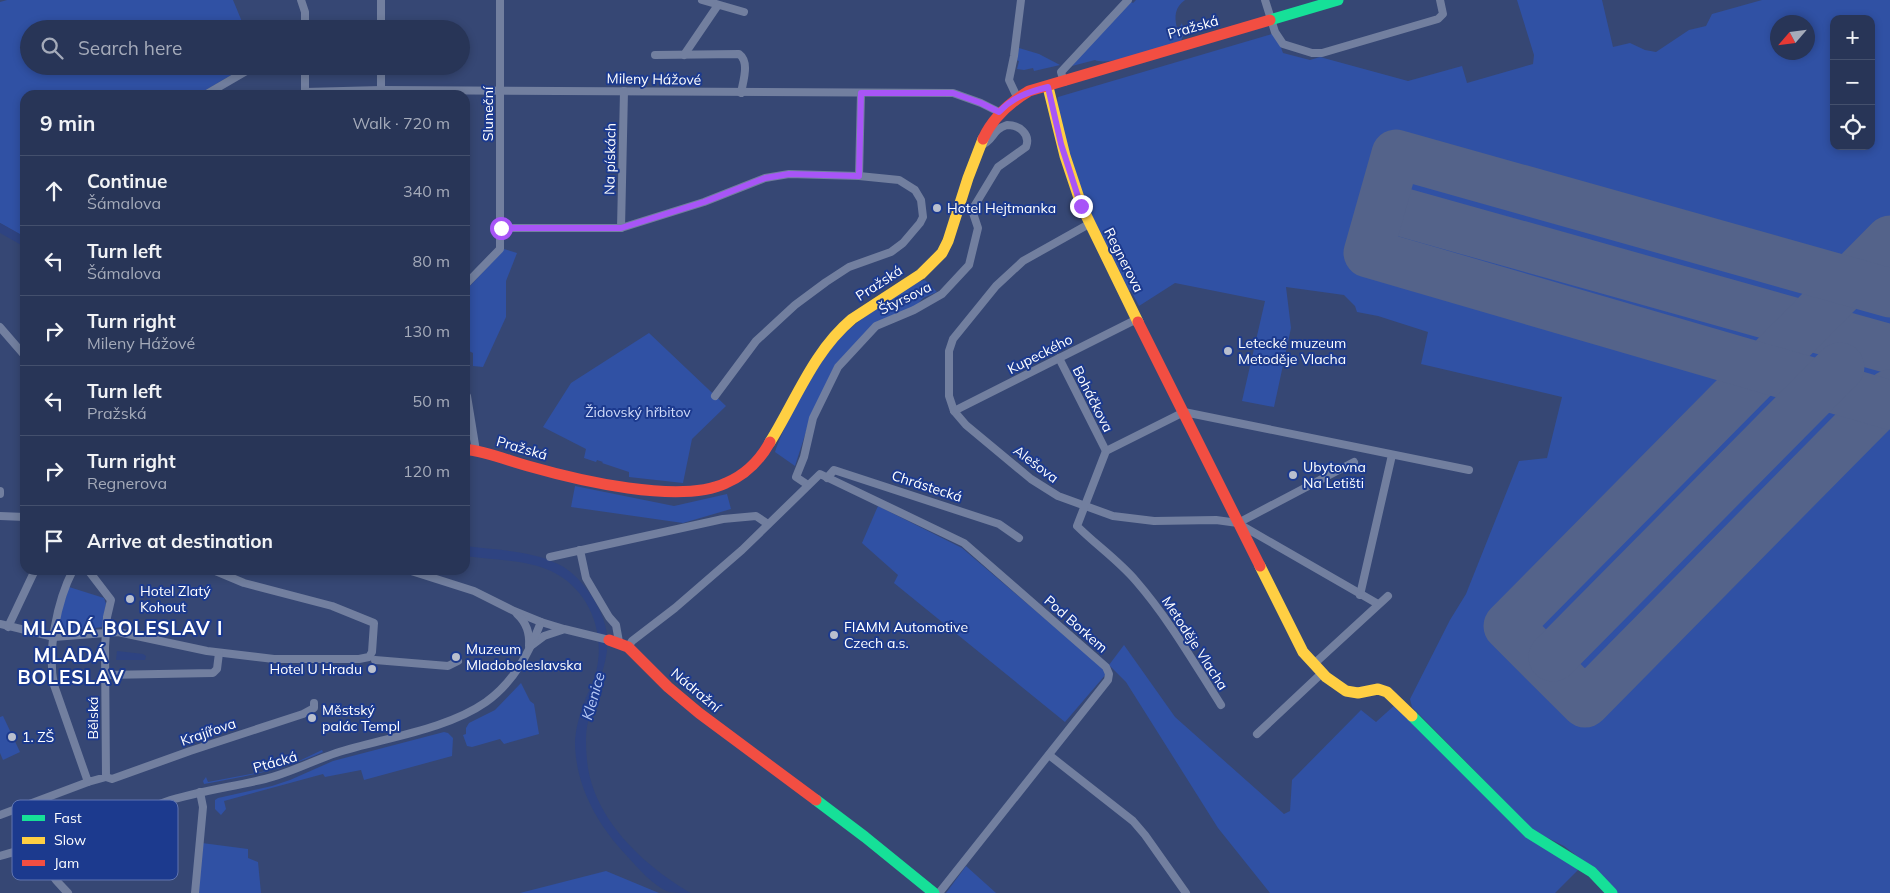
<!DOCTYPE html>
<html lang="en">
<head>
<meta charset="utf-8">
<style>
  body { margin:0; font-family:Mulish,sans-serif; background:#344061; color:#f1f3f6 }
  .controls { position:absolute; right:15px; top:15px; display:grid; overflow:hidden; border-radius:10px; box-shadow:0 2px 8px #0003 }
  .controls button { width:45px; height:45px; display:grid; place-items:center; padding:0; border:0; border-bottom:1px solid #44506d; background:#283557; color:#f1f3f6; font:25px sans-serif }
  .compass { position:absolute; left:1770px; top:15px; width:45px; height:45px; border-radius:50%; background:#283557; box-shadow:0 2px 8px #0003; rotate:242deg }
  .stop { position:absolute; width:15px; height:15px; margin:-11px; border:4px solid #a855f7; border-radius:50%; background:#fff }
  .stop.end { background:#a855f7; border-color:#fff; box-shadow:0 1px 5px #0008 }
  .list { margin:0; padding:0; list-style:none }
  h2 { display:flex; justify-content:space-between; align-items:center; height:65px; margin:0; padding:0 20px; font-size:21px }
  h2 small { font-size:16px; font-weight:400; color:#a5abba }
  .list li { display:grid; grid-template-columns:32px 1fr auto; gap:15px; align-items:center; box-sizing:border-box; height:70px; padding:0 20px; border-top:1px solid #44506d }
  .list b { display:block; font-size:19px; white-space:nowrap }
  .list p { margin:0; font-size:16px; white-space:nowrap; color:#a5abba }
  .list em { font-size:16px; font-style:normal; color:#a5abba }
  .icon { flex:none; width:28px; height:28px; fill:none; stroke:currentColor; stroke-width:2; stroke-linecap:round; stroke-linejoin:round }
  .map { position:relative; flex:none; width:1890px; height:893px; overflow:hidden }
  .search { position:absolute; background:#283557; box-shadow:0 2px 8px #0003; left:20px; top:20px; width:450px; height:55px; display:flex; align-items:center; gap:12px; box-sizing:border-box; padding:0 18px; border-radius:28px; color:#a5abba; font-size:19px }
  .panel { position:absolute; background:#283557; box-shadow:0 2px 8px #0003; left:20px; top:90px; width:450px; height:485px; border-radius:15px }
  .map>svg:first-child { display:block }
</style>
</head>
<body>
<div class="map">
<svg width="1890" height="893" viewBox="0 0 1890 893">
  <rect width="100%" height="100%" fill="#364774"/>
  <g fill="#3051a4" fill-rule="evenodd">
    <polygon points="7,0 233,0 245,29 29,29 29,66 247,66 197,95 25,95 25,237 0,223 0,2"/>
    <path d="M 1136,0 L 1185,0 C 1175,7 1174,16 1177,28 L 1179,28 L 1182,23 L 1184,34 L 1181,41 C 1164,46 1109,67 1095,60 L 1072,66 L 1077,59 L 1131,2 L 1133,3 Z"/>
    <path d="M 1517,0 L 1602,0 L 1613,47 L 1630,43 L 1645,50 L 1656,52 L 1689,30 L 1706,26 L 1712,14 L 1762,0 L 1890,0 L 1890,893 L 1617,893 L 1599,873 L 1564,846 L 1534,831 L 1412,707 L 1410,699 L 1450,620 L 1466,594 L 1519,461 L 1547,458 L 1562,397 L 1421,364 L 1428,332 L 1378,316 L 1357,312 L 1355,306 L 1344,295 L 1286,287 L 1291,328 L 1274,407 L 1242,401 L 1265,301 L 1175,283 L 1139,306 L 1131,291 L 1128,291 L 1083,199 L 1056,108 L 1058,97 L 1272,34 L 1280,45 L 1283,53 L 1310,60 L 1320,57 L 1408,81 L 1462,66 L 1467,83 L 1533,64 L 1534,55 ZM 1834,19 L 1871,19 L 1871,146 L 1834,146 ZM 1778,22 L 1808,22 L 1808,52 L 1778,52 Z"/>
    <polygon points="1019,48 1039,54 1060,65 1034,71 1033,68 1024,70 1017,69 1019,61 1016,60"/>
    <polygon points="504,249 517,253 506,281 506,317 483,367 473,366 473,353 465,349 465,294 470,286"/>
    <path d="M 925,280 L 937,292 L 923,298 L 916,306 L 874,323 L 835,365 L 812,413 L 795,466 L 775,452 C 785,421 821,355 845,333 C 860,319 878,308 895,297 C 904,291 914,282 925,280 Z"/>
    <polygon points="649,333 726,406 692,439 683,483 629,477 629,472 602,463 603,462 597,460 596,462 584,458 586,449 543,427 571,383"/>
    <polygon points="575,486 674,506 727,494 731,509 683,523 571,507"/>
    <polygon points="878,506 962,548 1104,669 1107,673 1065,722 894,583 898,575 862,543"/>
    <polygon points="69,587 104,598 106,604 102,627 60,633 57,631 56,627"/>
    <polygon points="1124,645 1175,717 1284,814 1290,811 1292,780 1361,710 1376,722 1396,704 1528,836 1580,868 1555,893 1270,893 1218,828 1126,682 1109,665"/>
    <polygon points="521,683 530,701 534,704 539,734 504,744 500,739 472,747 467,746 463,735 466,734 466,728 469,723 495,710"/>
    <polygon points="3,716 20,752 3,760 0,753 0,717"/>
    <polygon points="444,732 448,733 453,738 452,756 364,780 361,770 325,777 323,774 224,801 226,809 221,815 215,809 215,800 218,798 272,786 290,780 333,761"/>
    <path d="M 322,750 L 323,752 C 283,770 247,776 204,784 L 203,781 L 206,777 L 208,782 L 277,769 L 299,761 Z"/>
    <polygon points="202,843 248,849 248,858 258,862 261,893 198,893"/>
    <polygon points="966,866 996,893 946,893"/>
    <polygon points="606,871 659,893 520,893"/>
  </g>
  <g fill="#2e4381">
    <polygon points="0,223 25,237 25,247 0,233"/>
    <path d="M 465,546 C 495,550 530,550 558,564 C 571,570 583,583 591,595 C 625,647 597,671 588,722 C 585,734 586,748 587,760 C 592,818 644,866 691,893 C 685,893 675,893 669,892 C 653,886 638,868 626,855 C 598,825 576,787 575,744 C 575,730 580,713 585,700 C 589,690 594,682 596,672 C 606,632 589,589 551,571 C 525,559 492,560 465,556 Z"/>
    <polygon points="117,651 143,654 146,656 145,660 116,660"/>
  </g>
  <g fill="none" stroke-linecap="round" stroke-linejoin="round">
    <g stroke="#54638a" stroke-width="49">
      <polyline points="1391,209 1890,349"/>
      <polyline points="1890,240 1508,626 1585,703 1890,394"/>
      <polyline points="1890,293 1396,154 1368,253 1890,405"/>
      <polyline points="1553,657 1840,367"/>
    </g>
    <g stroke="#727f9f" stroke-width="8">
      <polyline points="301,0 305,12 305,29"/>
      <polyline points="381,0 381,29"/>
      <polyline points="702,0 744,12"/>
      <polyline points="1265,0 1275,32 1283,44 1312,53 1322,53 1438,19 1443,14 1440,0"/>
      <path d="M 655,55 L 739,54 C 750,62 743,81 741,93"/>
      <polyline points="684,55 718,5"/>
      <polyline points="305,66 305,95"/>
      <polyline points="381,66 381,95"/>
      <polyline points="1064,82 1061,72 1128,0"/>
      <polyline points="305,92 381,90 953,93 981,103 999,112"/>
      <polyline points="205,95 248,70 259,66"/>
      <polyline points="1017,97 1009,80 1014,56 1021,0"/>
      <polyline points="859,176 861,93"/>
      <polyline points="1089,224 1023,261 996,286 953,339 949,351 949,396 954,411 966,425 1031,479 1058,496 1113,516 1154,521 1216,520 1238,523 1354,462"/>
      <polyline points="501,228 621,228 704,202 765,178 789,174 859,176 899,180 915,190 921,200 923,217 920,223 903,243 891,252 849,267 826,282 795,305 756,341 715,396"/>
      <polyline points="621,228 624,91"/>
      <polyline points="465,285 500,249 500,0"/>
      <polyline points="0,327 25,356"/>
      <polyline points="1059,358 1106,451"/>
      <polyline points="465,395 467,396 476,451"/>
      <polyline points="954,411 1137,319"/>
      <polyline points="827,478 834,470 999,524 1019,538"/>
      <path d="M 808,485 L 796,477 L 804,457 L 813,418 L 838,367 L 876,326 L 914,310 L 942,294 L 969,265 L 978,228 L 972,210 L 998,167 L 1026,147 C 1031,134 1019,125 1007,125 C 991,130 995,140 980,146"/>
      <polyline points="0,491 0,494"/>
      <polyline points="0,516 25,517"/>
      <polyline points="1239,524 1378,604"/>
      <polyline points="580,550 586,578 609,617 616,625 619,642"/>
      <polyline points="550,557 723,519 756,516 768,524"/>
      <path d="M 73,570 C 57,601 47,651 54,685 L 88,782 L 106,777 L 105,647 L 107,617 L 111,600 L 88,570"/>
      <polyline points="408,570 474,591 514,611 541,622 564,629 609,640"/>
      <polyline points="1360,595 1392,455"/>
      <path d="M 517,614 C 527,623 530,633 529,646"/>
      <polyline points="0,624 54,637 118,632 207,651 274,659 359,659 369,657 372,652 374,623 332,606 244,583 213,570"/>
      <polyline points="8,627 35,570"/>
      <polyline points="532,645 544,636 562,630"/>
      <polyline points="628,647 632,641 675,608 742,550 820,474 964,543 1106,667 1109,674 1108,680 939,893"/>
      <polyline points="375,660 448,666 458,661"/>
      <polyline points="1315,663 1388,596"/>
      <polyline points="105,675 213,673 217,669 219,653"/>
      <path d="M 1221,705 C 1194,663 1169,619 1136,581 C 1118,560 1096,545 1077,526 L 1106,451 L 1184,412 L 1469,470"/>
      <polyline points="1257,734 1322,673"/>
      <polyline points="1049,755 1133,821 1145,835 1186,893"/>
      <polyline points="106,777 112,779 190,751 303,714 314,708 314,703"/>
      <polyline points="0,815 88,782"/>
      <path d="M 37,846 C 44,865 53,879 68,893"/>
      <path d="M 0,856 C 29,847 59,842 88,833 C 115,826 139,811 165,802 C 198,791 232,787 265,779 C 290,773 312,761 336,753 C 383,738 446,730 486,702 C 514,682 529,653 541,622"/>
      <polyline points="195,893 203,807 200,792"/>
    </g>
    <g stroke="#16e098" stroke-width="11">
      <polyline points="1270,20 1338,0"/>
      <polyline points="1412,716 1529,833 1592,872 1612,893"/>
      <polyline points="816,800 865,837 934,893"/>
    </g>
    <g stroke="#ffcf43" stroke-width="11">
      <polyline points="1048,87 1065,156 1082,207 1138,322"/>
      <path d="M 770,442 C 796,400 813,352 852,319 L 921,274 L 942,253 L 948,241 L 968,178 L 983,139"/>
      <polyline points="1260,566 1303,652 1326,677 1346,691 1358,693 1378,689 1387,692 1412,716"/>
    </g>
    <g stroke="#f24e42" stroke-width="11">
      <path d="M 983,139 C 993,117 1009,103 1029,91 L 1270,20"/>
      <polyline points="1138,322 1260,566"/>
      <path d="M 465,449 C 487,452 507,460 528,466 C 577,480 680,505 726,483 C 745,475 760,460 770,442"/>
      <polyline points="609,640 628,647 668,687 699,713 816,800"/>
    </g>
  </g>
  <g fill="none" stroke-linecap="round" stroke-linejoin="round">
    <path stroke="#a855f7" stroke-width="6" d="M 501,228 L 621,228 L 704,202 L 765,178 L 789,174 L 859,176 L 861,93 L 953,93 L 981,103 L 999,112 C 1013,97 1028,92 1048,87 L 1061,144 L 1081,206"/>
  </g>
  <g fill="#b9bfce" stroke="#1c3a8e" stroke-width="2">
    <circle cx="937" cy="208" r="5"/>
    <circle cx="1228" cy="351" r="5"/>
    <circle cx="1293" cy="475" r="5"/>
    <circle cx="130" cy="599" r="5"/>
    <circle cx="834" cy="635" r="5"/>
    <circle cx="456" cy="657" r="5"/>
    <circle cx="372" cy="669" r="5"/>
    <circle cx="312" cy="718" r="5"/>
    <circle cx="12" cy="737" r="5"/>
  </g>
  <g text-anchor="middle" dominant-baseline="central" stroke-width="4" stroke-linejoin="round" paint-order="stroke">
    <g font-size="14" fill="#fff" stroke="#1c3a8e">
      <text transform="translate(1193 27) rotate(-16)">Pražská</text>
      <text transform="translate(654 79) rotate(1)">Mileny Hážové</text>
      <text transform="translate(488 114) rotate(-90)">Sluneční</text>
      <text transform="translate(610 159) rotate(-89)">Na pískách</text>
      <text transform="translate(1124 260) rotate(63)">Regnerova</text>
      <text transform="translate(879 283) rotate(-33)">Pražská</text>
      <text transform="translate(905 298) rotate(-26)">Štyrsova</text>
      <text transform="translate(1040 354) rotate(-27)">Kupeckého</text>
      <text transform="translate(1093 399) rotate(63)">Boháčkova</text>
      <text transform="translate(522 448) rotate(16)">Pražská</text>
      <text transform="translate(1036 464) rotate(37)">Alešova</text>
      <text transform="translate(927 486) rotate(18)">Chrástecká</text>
      <text transform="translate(1076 624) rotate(41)">Pod Borkem</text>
      <text transform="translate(1195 643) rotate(57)">Metoděje Vlacha</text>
      <text transform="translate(696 690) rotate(40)">Nádražní</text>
      <text transform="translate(93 718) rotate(-90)">Bělská</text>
      <text transform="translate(208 732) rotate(-19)">Krajířova</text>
      <text transform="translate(275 762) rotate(-16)">Ptácká</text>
    </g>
    <g font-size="14" fill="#fff" stroke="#1c3a8e" text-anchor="start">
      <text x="947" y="208">Hotel Hejtmanka</text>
      <text x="1238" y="343">Letecké muzeum<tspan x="1238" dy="16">Metoděje Vlacha</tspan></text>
      <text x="1303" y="467">Ubytovna<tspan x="1303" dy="16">Na Letišti</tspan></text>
      <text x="140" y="591">Hotel Zlatý<tspan x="140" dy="16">Kohout</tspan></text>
      <text x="844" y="627">FIAMM Automotive<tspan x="844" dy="16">Czech a.s.</tspan></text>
      <text x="466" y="649">Muzeum<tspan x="466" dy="16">Mladoboleslavska</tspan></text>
      <text x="362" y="669" text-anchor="end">Hotel U Hradu</text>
      <text x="322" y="710">Městský<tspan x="322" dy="16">palác Templ</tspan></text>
      <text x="22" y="737">1. ZŠ</text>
    </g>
    <g font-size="14" fill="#d0dbfa" stroke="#1c3a8e">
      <text x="638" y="412">Židovský hřbitov</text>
    </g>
    <g font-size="15" font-style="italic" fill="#b6c8f4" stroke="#1c3a8e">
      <text transform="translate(593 696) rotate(-74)">Klenice</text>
    </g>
    <g font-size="19" font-weight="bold" letter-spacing="1" fill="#fff" stroke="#1c3a8e">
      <text x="123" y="628">MLADÁ BOLESLAV I</text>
      <text x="71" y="655">MLADÁ<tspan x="71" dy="22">BOLESLAV</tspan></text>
    </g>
  </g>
  <rect x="12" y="800" width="166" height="80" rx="8" fill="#1c3a8e" stroke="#6075b0" stroke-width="1"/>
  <rect x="22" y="815" width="23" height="6" fill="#16e098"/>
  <rect x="22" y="837" width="23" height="7" fill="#ffcf43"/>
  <rect x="22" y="860" width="23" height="6" fill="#f24e42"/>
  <g font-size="14" fill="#fff">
    <text x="54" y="823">Fast</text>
    <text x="54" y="845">Slow</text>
    <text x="54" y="868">Jam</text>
  </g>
</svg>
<div class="controls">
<button>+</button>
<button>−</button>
<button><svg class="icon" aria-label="locate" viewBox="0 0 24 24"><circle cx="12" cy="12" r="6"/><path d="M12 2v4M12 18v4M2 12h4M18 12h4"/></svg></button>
</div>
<svg class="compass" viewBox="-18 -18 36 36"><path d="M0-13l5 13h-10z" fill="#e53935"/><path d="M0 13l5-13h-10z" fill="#a5abba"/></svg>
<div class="stop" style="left:501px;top:228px"></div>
<div class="stop end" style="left:1081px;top:206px"></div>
<div class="search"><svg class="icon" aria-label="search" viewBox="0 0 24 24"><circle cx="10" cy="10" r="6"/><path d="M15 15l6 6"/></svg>Search here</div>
<section class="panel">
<h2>9 min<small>Walk · 720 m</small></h2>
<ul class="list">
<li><svg class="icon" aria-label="ahead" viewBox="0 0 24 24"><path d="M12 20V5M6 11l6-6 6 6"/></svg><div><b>Continue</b><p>Šámalova</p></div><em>340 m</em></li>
<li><svg class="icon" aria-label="left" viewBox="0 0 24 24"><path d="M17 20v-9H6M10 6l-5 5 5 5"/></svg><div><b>Turn left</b><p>Šámalova</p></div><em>80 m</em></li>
<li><svg class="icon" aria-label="right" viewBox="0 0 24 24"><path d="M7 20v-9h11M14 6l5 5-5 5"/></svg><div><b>Turn right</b><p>Mileny Hážové</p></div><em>130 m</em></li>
<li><svg class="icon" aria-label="left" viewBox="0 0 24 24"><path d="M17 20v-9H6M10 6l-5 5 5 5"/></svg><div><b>Turn left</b><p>Pražská</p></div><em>50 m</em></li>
<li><svg class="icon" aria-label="right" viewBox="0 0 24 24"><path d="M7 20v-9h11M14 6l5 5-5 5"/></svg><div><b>Turn right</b><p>Regnerova</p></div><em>120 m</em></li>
<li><svg class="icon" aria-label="arrive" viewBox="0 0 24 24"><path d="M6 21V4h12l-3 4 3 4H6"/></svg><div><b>Arrive at destination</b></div></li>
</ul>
</section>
</div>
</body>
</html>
